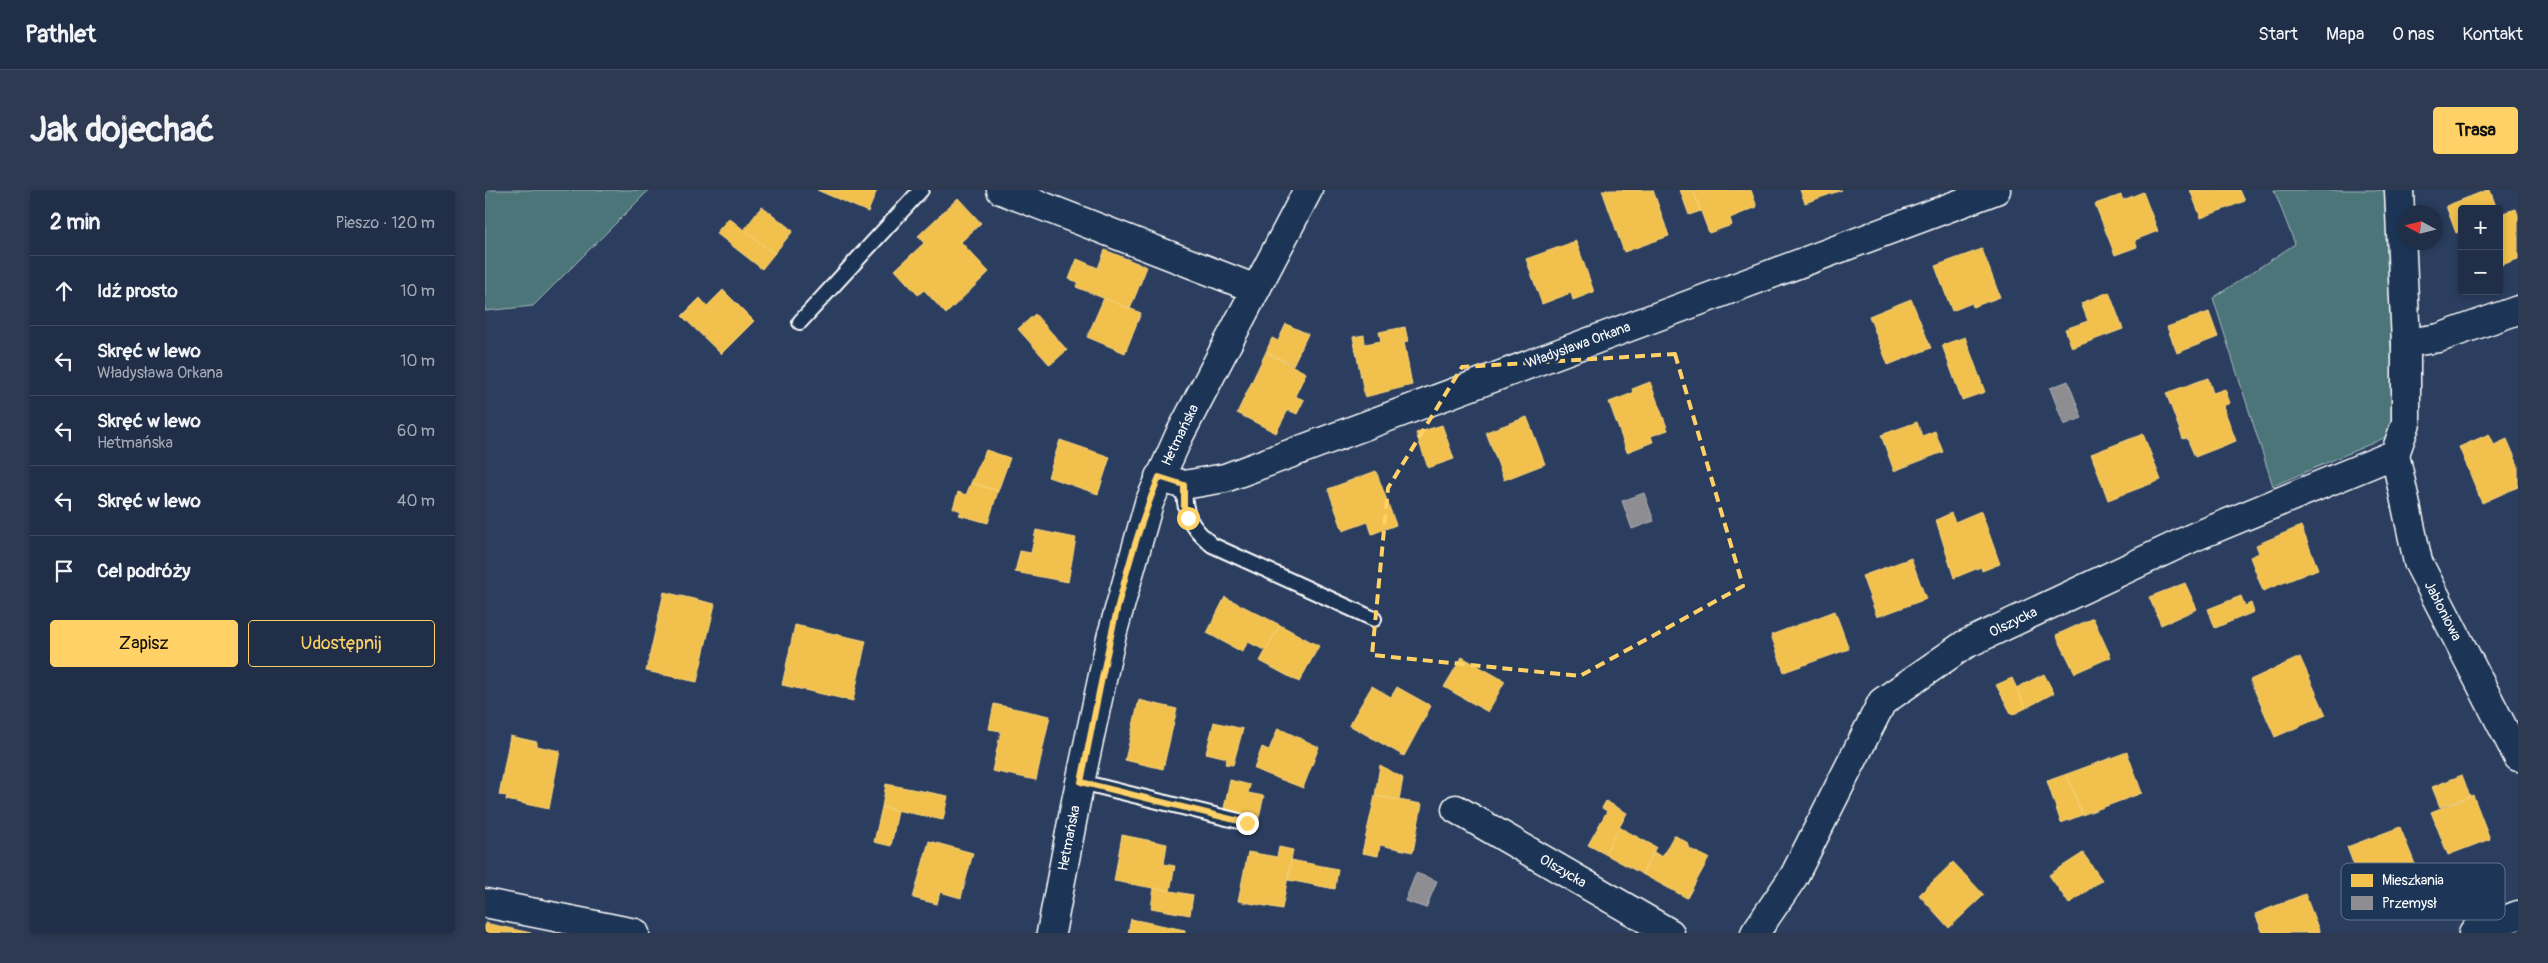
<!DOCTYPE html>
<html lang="pl">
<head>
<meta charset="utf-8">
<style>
  body { margin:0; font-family:Pangolin,sans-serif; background:#2d3a52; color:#f1f3f6 }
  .controls { position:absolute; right:15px; top:15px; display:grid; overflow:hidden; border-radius:5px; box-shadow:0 2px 8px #0003 }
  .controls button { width:45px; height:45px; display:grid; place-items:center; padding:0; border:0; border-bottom:1px solid #3d4a60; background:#202e47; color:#f1f3f6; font:25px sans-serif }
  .compass { position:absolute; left:1913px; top:15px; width:45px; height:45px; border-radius:50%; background:#202e47; box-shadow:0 2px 8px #0003; rotate:277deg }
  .stop { position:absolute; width:15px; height:15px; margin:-11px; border:4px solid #ffd166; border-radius:50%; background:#fff }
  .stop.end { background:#ffd166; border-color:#fff; box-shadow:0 1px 5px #0008 }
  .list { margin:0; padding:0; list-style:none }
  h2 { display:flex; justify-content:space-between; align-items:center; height:65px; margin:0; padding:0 20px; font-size:21px }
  h2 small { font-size:16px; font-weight:400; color:#a2a8b4 }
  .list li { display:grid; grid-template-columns:32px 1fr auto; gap:15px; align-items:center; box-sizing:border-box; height:70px; padding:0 20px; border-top:1px solid #3d4a60 }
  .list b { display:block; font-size:19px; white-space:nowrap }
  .list p { margin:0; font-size:16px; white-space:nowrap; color:#a2a8b4 }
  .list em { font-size:16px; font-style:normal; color:#a2a8b4 }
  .actions { display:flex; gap:10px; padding:15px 20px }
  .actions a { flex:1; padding:11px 0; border:1px solid #ffd166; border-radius:5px; text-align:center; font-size:18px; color:#ffd166 }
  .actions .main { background:#ffd166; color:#111 }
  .icon { flex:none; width:28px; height:28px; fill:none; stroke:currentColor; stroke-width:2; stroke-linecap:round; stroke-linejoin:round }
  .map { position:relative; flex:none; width:2033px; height:743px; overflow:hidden; border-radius:5px }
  header { display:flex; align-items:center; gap:30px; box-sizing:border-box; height:70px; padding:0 25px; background:#202e47; border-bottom:1px solid #3d4a60 }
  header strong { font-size:24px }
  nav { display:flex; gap:28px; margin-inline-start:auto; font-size:18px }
  .intro { display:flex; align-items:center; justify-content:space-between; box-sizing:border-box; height:120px; padding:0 30px }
  h1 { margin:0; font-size:35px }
  .button { padding:12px 22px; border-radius:5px; background:#ffd166; color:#111; font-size:18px; font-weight:700 }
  main { display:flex; gap:30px; padding:0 30px }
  aside { flex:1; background:#202e47; border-radius:5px; box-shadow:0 2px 8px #0003 }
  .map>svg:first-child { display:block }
</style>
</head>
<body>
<header>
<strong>Pathlet</strong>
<nav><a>Start</a><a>Mapa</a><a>O nas</a><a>Kontakt</a></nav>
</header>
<div class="intro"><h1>Jak dojechać</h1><a class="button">Trasa</a></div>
<main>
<aside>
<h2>2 min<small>Pieszo · 120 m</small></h2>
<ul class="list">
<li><svg class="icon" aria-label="ahead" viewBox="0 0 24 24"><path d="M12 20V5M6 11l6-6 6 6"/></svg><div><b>Idź prosto</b></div><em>10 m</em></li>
<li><svg class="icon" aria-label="left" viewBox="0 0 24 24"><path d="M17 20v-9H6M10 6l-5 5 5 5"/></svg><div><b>Skręć w lewo</b><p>Władysława Orkana</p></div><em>10 m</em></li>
<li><svg class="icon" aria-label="left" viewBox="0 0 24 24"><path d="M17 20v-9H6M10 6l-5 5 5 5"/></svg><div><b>Skręć w lewo</b><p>Hetmańska</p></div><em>60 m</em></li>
<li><svg class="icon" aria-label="left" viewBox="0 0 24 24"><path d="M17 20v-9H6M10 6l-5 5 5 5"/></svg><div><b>Skręć w lewo</b></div><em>40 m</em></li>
<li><svg class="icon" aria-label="arrive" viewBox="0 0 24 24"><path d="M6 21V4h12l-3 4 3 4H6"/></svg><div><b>Cel podróży</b></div></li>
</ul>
<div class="actions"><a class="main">Zapisz</a><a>Udostępnij</a></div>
</aside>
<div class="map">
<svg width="2033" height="743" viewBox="0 0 2033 743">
  <rect width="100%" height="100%" fill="#2b3e5f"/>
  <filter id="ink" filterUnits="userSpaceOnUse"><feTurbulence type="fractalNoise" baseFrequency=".02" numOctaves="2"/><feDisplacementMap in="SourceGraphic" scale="10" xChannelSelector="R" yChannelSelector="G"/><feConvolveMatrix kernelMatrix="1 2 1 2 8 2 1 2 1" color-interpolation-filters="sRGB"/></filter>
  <g filter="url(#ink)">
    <g fill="#4c7479" stroke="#a6babc">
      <polygon points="0,0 164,0 48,116 0,121"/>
      <polygon points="1789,0 1902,0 1910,78 1906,245 1788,296 1728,108 1810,54"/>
    </g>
    <g fill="#f2c14e" stroke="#f6d483">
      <polygon points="332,0 392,0 383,22"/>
      <polygon points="1117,0 1168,0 1184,46 1139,62"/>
      <polygon points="1195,0 1208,0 1216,21 1204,25"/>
      <polygon points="1208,0 1266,0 1272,17 1245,28 1247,35 1224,43"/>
      <polygon points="1315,0 1357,0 1320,13"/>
      <polygon points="1705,0 1755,0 1760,11 1716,28"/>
      <polygon points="2002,0 2005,0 2012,19 1977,19 1977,43 1976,41 1971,43 1961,16"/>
      <polygon points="1658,2 1673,41 1650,50 1652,57 1630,65 1610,14 1636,5 1638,10"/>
      <polygon points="473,8 496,33 476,52 504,82 461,124 439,100 433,105 410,80 439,53 433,46"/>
      <polygon points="277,16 308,41 289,64 259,40"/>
      <polygon points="2031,19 2033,25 2033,69 2014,76 2014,24"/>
      <polygon points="244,28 289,64 277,79 231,43"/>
      <polygon points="1091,51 1109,102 1088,110 1086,103 1057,114 1041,69"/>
      <polygon points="1497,59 1515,107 1488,117 1487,113 1467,121 1450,76"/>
      <polygon points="620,60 662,77 645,119 591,97 593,92 584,89 592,69 613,78"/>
      <polygon points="238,100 269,131 236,164 197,126 215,108 222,116"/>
      <polygon points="1624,102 1638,139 1587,158 1580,139 1603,131 1596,113"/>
      <polygon points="619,108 656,123 640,163 602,147"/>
      <polygon points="1426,109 1446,158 1403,175 1384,126"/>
      <polygon points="1724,122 1733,147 1692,163 1682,137"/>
      <polygon points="550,124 582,160 565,175 533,139"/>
      <polygon points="801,134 823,144 808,175 781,162 787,148 793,151"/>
      <polygon points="920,137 923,151 919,152 927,195 880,207 868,147 879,145 880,154 896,151 894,142"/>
      <polygon points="1480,147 1500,202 1477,210 1457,155"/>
      <polygon points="781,162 821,183 810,206 819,210 812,224 803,220 791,243 752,223"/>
      <polygon points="1723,188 1728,203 1740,199 1745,213 1738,216 1751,251 1710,267 1702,248 1698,249 1681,203"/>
      <polygon points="1165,192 1183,240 1166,246 1168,252 1142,262 1124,212 1148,203 1147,199"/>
      <polygon points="1042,227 1060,274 1019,290 1001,242"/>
      <polygon points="1432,232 1437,246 1450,241 1458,262 1409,281 1396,245"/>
      <polygon points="957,235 969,269 943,278 931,243"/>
      <polygon points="1658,244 1676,290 1623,310 1606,264"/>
      <polygon points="2004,244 2009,255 2022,249 2033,275 2033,297 1997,313 1974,257"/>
      <polygon points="575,250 625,267 613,304 563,287"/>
      <polygon points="501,260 525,268 513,301 486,293"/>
      <polygon points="891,281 911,335 887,344 883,332 858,341 843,299"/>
      <polygon points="486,293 513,301 503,333 474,325 476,321 468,318 473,302 481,305"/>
      <polygon points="1496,321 1515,374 1497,381 1496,377 1469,388 1451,330 1466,323 1470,332"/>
      <polygon points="1816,336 1833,379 1778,401 1765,367 1774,363 1771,355"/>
      <polygon points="551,340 591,348 583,392 530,382 535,361 546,363"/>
      <polygon points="1426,368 1441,409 1392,427 1377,386"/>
      <polygon points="1700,393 1712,419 1676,435 1664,407"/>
      <polygon points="179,402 230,414 212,492 161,481"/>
      <polygon points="1756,406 1760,416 1766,413 1769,422 1730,438 1723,419"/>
      <polygon points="740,407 795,435 781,461 763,452 757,462 722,443"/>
      <polygon points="1350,421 1364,459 1299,482 1286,445"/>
      <polygon points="1608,428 1626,467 1590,483 1571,445"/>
      <polygon points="310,435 381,451 368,511 297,495"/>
      <polygon points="795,435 834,456 814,492 775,471"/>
      <polygon points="977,467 1020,491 1003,522 959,497"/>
      <polygon points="1815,467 1841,525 1790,547 1765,490"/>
      <polygon points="1559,484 1569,503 1541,518 1531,498"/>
      <polygon points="1527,488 1541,518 1527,525 1511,495"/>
      <polygon points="887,496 906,507 912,497 946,516 919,566 864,535"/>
      <polygon points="654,510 692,519 678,579 640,570"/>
      <polygon points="509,514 565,526 551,590 507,581 516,541 504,539"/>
      <polygon points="729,532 758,539 748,575 740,574 742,568 721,563"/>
      <polygon points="793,538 834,557 818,598 769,579 777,557 784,560"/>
      <polygon points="25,546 52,552 52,556 75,561 64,619 21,610 22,606 14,605"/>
      <polygon points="1642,562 1657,603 1597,625 1582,584"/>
      <polygon points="895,575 918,588 914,610 890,606"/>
      <polygon points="1582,584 1597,625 1576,633 1562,591"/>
      <polygon points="1977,585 1985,606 1955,617 1947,597"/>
      <polygon points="745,590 765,595 763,603 779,606 773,631 738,623"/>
      <polygon points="401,594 463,606 458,630 397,617"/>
      <polygon points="1988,605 2005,649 1963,665 1946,622"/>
      <polygon points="890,606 937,614 928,662 895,655 893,666 877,663"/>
      <polygon points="1121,611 1142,623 1120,664 1103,655 1122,621 1117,618"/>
      <polygon points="397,617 413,621 406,656 389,652"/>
      <polygon points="1134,637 1171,657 1157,684 1120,664"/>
      <polygon points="1915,637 1934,684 1880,705 1862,657"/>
      <polygon points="637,645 682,654 679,674 690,676 685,701 629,691"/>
      <polygon points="1189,645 1203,653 1205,659 1224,668 1202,708 1157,684 1169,662 1177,667"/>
      <polygon points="444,651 488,663 476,708 455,702 452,714 428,708"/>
      <polygon points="794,657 808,660 797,719 753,711 763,662 792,667"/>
      <polygon points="1598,663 1617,690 1584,714 1564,685"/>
      <polygon points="806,670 853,679 850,699 803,690"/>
      <polygon points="1468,672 1499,705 1464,738 1434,705"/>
      <polygon points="669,698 708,705 705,725 666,718"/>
      <polygon points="1820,704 1835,743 1778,743 1770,724"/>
      <polygon points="646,729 700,740 700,743 643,743"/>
      <polygon points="0,733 46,743 0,743"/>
    </g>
    <g fill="#8d8d92" stroke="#afafb3">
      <polygon points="1583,191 1597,228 1579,235 1565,198"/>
      <polygon points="1159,303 1169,331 1147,339 1137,311"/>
      <polygon points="931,683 952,691 941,718 920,711"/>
    </g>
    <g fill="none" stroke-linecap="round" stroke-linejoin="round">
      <defs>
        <g id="lane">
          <polyline points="315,132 436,0"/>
          <path d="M 699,295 C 699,325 704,335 727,355 L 889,429"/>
          <polyline points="596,592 762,633"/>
        </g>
        <g id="street">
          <polyline points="516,0 771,99"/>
          <polyline points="1921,153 1954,148 2033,120"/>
          <polyline points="1910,264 1933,372 2033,567"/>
          <polyline points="1910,264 1921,233 1921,153 1914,0"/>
          <polyline points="674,287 699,295 740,288 1511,0"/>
          <polyline points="971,619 1185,743"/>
          <polyline points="0,713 150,743"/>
          <polyline points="1270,743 1309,686 1397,512 1479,455 1709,347 1910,264"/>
          <polyline points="1988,743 2033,725"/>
        </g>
        <polyline id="secondary" points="566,743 591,611 626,448 664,313 694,246 823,0"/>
      </defs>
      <use href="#lane" stroke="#fff" stroke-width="18"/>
      <use href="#street" stroke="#fff" stroke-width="31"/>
      <use href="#secondary" stroke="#fff" stroke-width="31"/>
      <use href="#lane" stroke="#1d3557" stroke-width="14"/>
      <use href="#street" stroke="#1d3557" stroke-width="28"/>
      <use href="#secondary" stroke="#1d3557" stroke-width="28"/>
    </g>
  </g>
  <g fill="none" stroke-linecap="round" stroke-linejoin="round" filter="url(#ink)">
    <path stroke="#ffd166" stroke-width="6" d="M 703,328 L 699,316 L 699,295 L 674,287 C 634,383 617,490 596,592 L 762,633"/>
  </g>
  <path fill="none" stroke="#ffd166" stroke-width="4" stroke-dasharray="10 6" stroke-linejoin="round" d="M 1190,164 L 1258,396 L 1095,486 L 887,465 L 903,298 L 977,177 Z"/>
  <g text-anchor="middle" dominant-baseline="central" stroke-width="5" stroke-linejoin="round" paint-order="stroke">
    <g font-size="14" fill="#fff" stroke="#1d3557">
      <text transform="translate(1093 155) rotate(-20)">Władysława Orkana</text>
      <text transform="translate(695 245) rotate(-64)">Hetmańska</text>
      <text transform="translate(1958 421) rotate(63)">Jabłoniowa</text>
      <text transform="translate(1528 432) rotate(-26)">Olszycka</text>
      <text transform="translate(584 648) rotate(-79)">Hetmańska</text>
      <text transform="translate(1078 681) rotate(30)">Olszycka</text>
    </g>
  </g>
  <rect x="1856" y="673" width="164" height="57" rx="8" fill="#1d3557" stroke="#617289" stroke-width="1"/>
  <rect x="1866" y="684" width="22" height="13" fill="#f2c14e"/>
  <rect x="1866" y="706" width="22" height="14" fill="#8d8d92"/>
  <g font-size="14" fill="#fff">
    <text x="1897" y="695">Mieszkania</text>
    <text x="1897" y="718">Przemysł</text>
  </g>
</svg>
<div class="controls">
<button>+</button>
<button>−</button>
</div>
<svg class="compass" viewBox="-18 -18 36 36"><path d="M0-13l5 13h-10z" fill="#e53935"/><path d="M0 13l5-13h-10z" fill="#a2a8b4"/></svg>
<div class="stop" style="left:703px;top:328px"></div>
<div class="stop end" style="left:762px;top:633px"></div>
</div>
</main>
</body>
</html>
